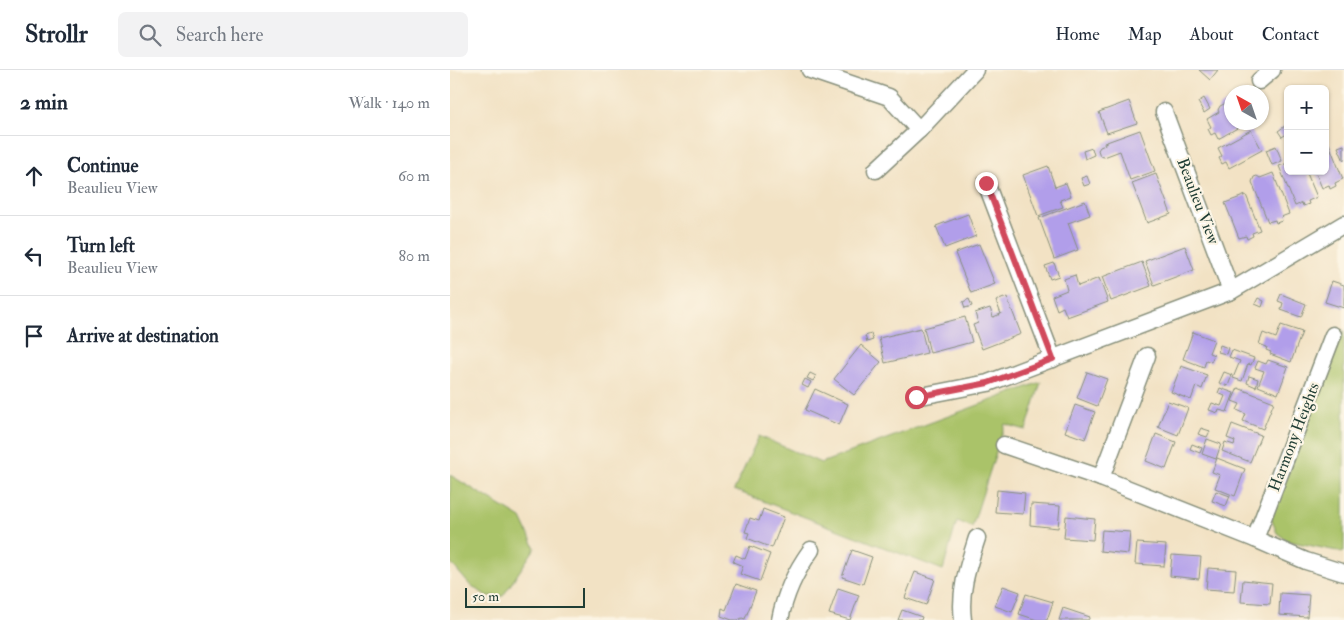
<!DOCTYPE html>
<html lang="en">
<head>
<meta charset="utf-8">
<style>
  body { margin:0; font-family:"IM FELL Double Pica",serif; background:#f2f2f3; color:#1f2937 }
  .controls { position:absolute; right:15px; top:15px; display:grid; overflow:hidden; border-radius:8px; box-shadow:0 1px 4px #0004 }
  .controls button { width:45px; height:45px; display:grid; place-items:center; padding:0; border:0; border-bottom:1px solid #e0e1e3; background:#fff; color:#1f2937; font:25px sans-serif }
  .compass { position:absolute; left:774px; top:15px; width:45px; height:45px; border-radius:50%; background:#fff; box-shadow:0 1px 4px #0004; rotate:320deg }
  .scale { position:absolute; left:15px; bottom:12px; width:120px; box-sizing:border-box; padding-left:5px; border:2px solid #1f3d34; border-top:0; font-size:14px; line-height:18px; white-space:nowrap; color:#1f3d34; -webkit-text-stroke:4px #fcf5e5; paint-order:stroke }
  .stop { position:absolute; width:15px; height:15px; margin:-11px; border:4px solid #d1495b; border-radius:50%; background:#fff }
  .stop.end { background:#d1495b; border-color:#fff; box-shadow:0 1px 5px #0008 }
  .list { margin:0; padding:0; list-style:none }
  h2 { display:flex; justify-content:space-between; align-items:center; height:65px; margin:0; padding:0 20px; font-size:21px }
  h2 small { font-size:16px; font-weight:400; color:#747a83 }
  .list li { display:grid; grid-template-columns:32px 1fr auto; gap:15px; align-items:center; box-sizing:border-box; height:80px; padding:0 20px; border-top:1px solid #e0e1e3 }
  .list b { display:block; font-size:19px; white-space:nowrap }
  .list p { margin:0; font-size:16px; white-space:nowrap; color:#747a83 }
  .list em { font-size:16px; font-style:normal; color:#747a83 }
  .icon { flex:none; width:28px; height:28px; fill:none; stroke:currentColor; stroke-width:2; stroke-linecap:round; stroke-linejoin:round }
  .map { position:relative; flex:none; width:894px; height:550px; overflow:hidden }
  header { display:flex; align-items:center; gap:30px; box-sizing:border-box; height:70px; padding:0 25px; background:#fff; border-bottom:1px solid #e0e1e3 }
  header strong { font-size:24px }
  nav { display:flex; gap:28px; margin-inline-start:auto; font-size:18px }
  .search { width:350px; height:45px; background:#f2f2f3; display:flex; align-items:center; gap:12px; box-sizing:border-box; padding:0 18px; border-radius:8px; color:#747a83; font-size:19px }
  main { display:flex }
  aside { flex:1; background:#fff }
  .map>svg:first-child { display:block }
</style>
</head>
<body>
<header>
<strong>Strollr</strong>
<div class="search"><svg class="icon" aria-label="search" viewBox="0 0 24 24"><circle cx="10" cy="10" r="6"/><path d="M15 15l6 6"/></svg>Search here</div>
<nav><a>Home</a><a>Map</a><a>About</a><a>Contact</a></nav>
</header>
<main>
<aside>
<h2>2 min<small>Walk · 140 m</small></h2>
<ul class="list">
<li><svg class="icon" aria-label="ahead" viewBox="0 0 24 24"><path d="M12 20V5M6 11l6-6 6 6"/></svg><div><b>Continue</b><p>Beaulieu View</p></div><em>60 m</em></li>
<li><svg class="icon" aria-label="left" viewBox="0 0 24 24"><path d="M17 20v-9H6M10 6l-5 5 5 5"/></svg><div><b>Turn left</b><p>Beaulieu View</p></div><em>80 m</em></li>
<li><svg class="icon" aria-label="arrive" viewBox="0 0 24 24"><path d="M6 21V4h12l-3 4 3 4H6"/></svg><div><b>Arrive at destination</b></div></li>
</ul>
</aside>
<div class="map">
<svg width="894" height="550" viewBox="0 0 894 550">
  <rect width="100%" height="100%" fill="#fcf5e5"/>
  <filter id="ink" filterUnits="userSpaceOnUse"><feTurbulence type="fractalNoise" baseFrequency=".02" numOctaves="2"/><feDisplacementMap in="SourceGraphic" scale="10" xChannelSelector="R" yChannelSelector="G"/><feConvolveMatrix kernelMatrix="1 2 1 2 8 2 1 2 1" color-interpolation-filters="sRGB"/></filter>
  <filter id="wash" filterUnits="userSpaceOnUse"><feTurbulence type="fractalNoise" baseFrequency=".0096" numOctaves="4" result="noise"/><feDisplacementMap in="SourceGraphic" scale="20" xChannelSelector="R" yChannelSelector="G"/><feGaussianBlur stdDeviation="1.12" result="paint"/><feColorMatrix in="noise" values="0 0 0 0 0 0 0 0 0 0 0 0 0 0 0 0 0 1.4 0 .05"/><feComposite in="paint" operator="in"/></filter>
  <g filter="url(#wash)">
    <rect width="100%" height="100%" fill="#f2e2c4"/>
    <g fill="#aac369" stroke="#64804e">
      <polygon points="894,260 894,481 892,482 838,471 827,463 821,448"/>
      <polygon points="591,312 576,360 555,354 522,457 507,451 493,500 284,420 309,366 371,393"/>
      <polygon points="0,405 71,448 85,478 53,526 37,526 19,514 0,492"/>
    </g>
    <g id="blocks">
      <g fill="#b19eea">
        <polygon points="749,0 768,0 760,10"/>
        <polygon points="754,28 760,39 754,43 748,32"/>
        <polygon points="679,31 687,53 657,63 649,42"/>
        <polygon points="776,33 782,35 782,52 798,52 768,69 765,63 761,65 758,59 761,57 757,49 769,42 768,40 770,36"/>
        <polygon points="835,56 838,63 832,67 828,61"/>
        <polygon points="690,60 705,101 680,110 670,81 654,87 650,86 648,80 650,77 655,75 654,73"/>
        <polygon points="801,60 812,80 779,98 776,92 772,94 769,88 772,86 768,78"/>
        <polygon points="879,74 893,109 885,113 886,116 880,119 879,115 872,118 865,101 875,101 875,76"/>
        <polygon points="894,75 894,91 888,77"/>
        <polygon points="826,76 832,91 822,95 816,80"/>
        <polygon points="642,78 644,85 635,89 633,81"/>
        <polygon points="838,93 838,101 856,101 867,127 858,131 859,134 853,136 852,133 845,136 829,96"/>
        <polygon points="598,96 605,117 616,113 621,126 610,130 613,137 588,146 573,105"/>
        <polygon points="823,103 839,144 831,147 832,151 826,153 825,150 818,152 802,112 804,107 807,106 810,108"/>
        <polygon points="706,104 721,144 697,153 682,113"/>
        <polygon points="637,106 640,114 634,116 631,108"/>
        <polygon points="796,125 810,160 802,163 803,166 797,169 796,166 789,168 775,133"/>
        <polygon points="635,131 640,145 618,153 628,180 604,189 589,148"/>
        <polygon points="518,144 526,166 495,178 486,156"/>
        <polygon points="529,174 545,214 521,223 505,183"/>
        <polygon points="735,176 744,200 704,215 695,191"/>
        <polygon points="692,192 701,216 661,231 652,207"/>
        <polygon points="604,193 609,206 600,209 595,196"/>
        <polygon points="625,205 628,216 649,208 658,232 617,247 613,237 607,240 602,226 617,220 614,209"/>
        <polygon points="882,211 894,215 894,238 875,232"/>
        <polygon points="831,224 856,234 851,247 831,240 833,233 828,231"/>
        <polygon points="557,227 571,264 532,279 523,255 528,253 525,243 540,238 543,247 551,244 546,231"/>
        <polygon points="808,228 814,231 812,237 805,234"/>
        <polygon points="519,229 522,236 515,238 513,232"/>
        <polygon points="515,247 522,272 480,283 474,258"/>
        <polygon points="831,255 852,262 841,292 820,284 821,282 816,280 817,277 809,274 813,263 826,268"/>
        <polygon points="471,258 477,283 435,293 429,268"/>
        <polygon points="743,262 764,270 759,283 764,285 761,292 756,290 754,297 733,289"/>
        <polygon points="421,264 423,270 417,272 415,266"/>
        <polygon points="411,275 431,292 404,325 384,309"/>
        <polygon points="770,275 778,278 776,284 768,282"/>
        <polygon points="782,280 804,288 801,295 798,294 792,311 783,308 790,291 779,287"/>
        <polygon points="818,290 838,297 828,324 808,316 814,301 805,298 808,291 816,294"/>
        <polygon points="731,296 757,305 752,319 746,316 741,330 721,322"/>
        <polygon points="637,302 657,309 647,336 627,328"/>
        <polygon points="774,302 782,305 778,316 769,313"/>
        <polygon points="360,303 366,306 363,311 357,308"/>
        <polygon points="799,306 808,309 806,317 797,313"/>
        <polygon points="355,309 361,312 358,318 352,315"/>
        <polygon points="770,318 784,323 777,342 769,340 768,343 759,340 762,333 771,336 775,326 768,323"/>
        <polygon points="788,318 824,332 813,359 793,351 796,344 787,340 790,334 782,331"/>
        <polygon points="365,319 398,334 389,355 355,340"/>
        <polygon points="718,331 738,338 728,365 708,357"/>
        <polygon points="625,335 645,342 635,369 615,362"/>
        <polygon points="782,354 811,365 800,392 772,381 775,372 784,375 785,371 777,368"/>
        <polygon points="751,358 760,361 757,367 748,364"/>
        <polygon points="706,364 726,372 716,399 696,391"/>
        <polygon points="757,369 771,374 766,389 752,384"/>
        <polygon points="742,374 752,378 750,383 740,379"/>
        <polygon points="767,388 795,399 785,426 765,418 770,405 762,402"/>
        <polygon points="547,420 575,423 573,444 545,442"/>
        <polygon points="766,421 780,426 776,436 762,431"/>
        <polygon points="581,434 610,436 608,458 580,455"/>
        <polygon points="313,439 334,447 322,478 297,468 299,463 295,462 300,448 309,451"/>
        <polygon points="616,446 645,449 643,470 614,468"/>
        <polygon points="652,460 680,462 678,484 650,481"/>
        <polygon points="687,473 716,475 714,496 685,494"/>
        <polygon points="300,476 320,484 310,511 290,504 293,496 283,492 286,485 295,489"/>
        <polygon points="402,480 422,487 413,514 392,507"/>
        <polygon points="722,485 751,487 749,509 720,506"/>
        <polygon points="758,498 786,500 784,521 756,519"/>
        <polygon points="465,502 485,509 476,535 455,528"/>
        <polygon points="793,510 822,513 820,534 791,532"/>
        <polygon points="286,514 306,521 295,549 292,548 288,550 282,550 271,546 272,538 276,540"/>
        <polygon points="553,516 570,522 562,542 545,536"/>
        <polygon points="388,518 409,525 400,550 379,544"/>
        <polygon points="830,523 859,525 857,547 829,545"/>
        <polygon points="576,524 603,532 597,550 587,550 569,544"/>
        <polygon points="613,538 640,547 638,550 609,550"/>
        <polygon points="452,540 472,547 471,550 448,550"/>
      </g>
    </g>
  </g>
  <g filter="url(#ink)">
    <use href="#blocks" fill-opacity="0" stroke="#88907c" stroke-width="1"/>
    <g fill="none" stroke-linecap="round" stroke-linejoin="round">
      <defs>
        <g id="street">
          <polyline points="360,0 439,27 469,60"/>
          <polyline points="809,11 822,0"/>
          <polyline points="714,42 781,221"/>
          <polyline points="426,100 469,60 525,0"/>
          <polyline points="536,113 603,289"/>
          <polyline points="466,327 538,313 781,221 894,154"/>
          <polyline points="554,375 651,408 805,469 856,491 894,503"/>
          <polyline points="651,408 697,286"/>
          <polyline points="805,469 883,265"/>
          <path d="M 330,550 C 335,523 345,502 361,480"/>
          <path d="M 513,550 C 509,521 518,496 527,468"/>
        </g>
      </defs>
      <use href="#street" stroke="#88907c" stroke-width="19"/>
      <use href="#street" stroke="#fff" stroke-width="16"/>
    </g>
  </g>
  <g fill="none" stroke-linecap="round" stroke-linejoin="round" filter="url(#ink)">
    <polyline stroke="#d1495b" stroke-width="6" points="466,327 538,313 603,289 536,113"/>
  </g>
  <g text-anchor="middle" dominant-baseline="central" stroke-width="4.5" stroke-linejoin="round" paint-order="stroke">
    <g font-size="16" fill="#1f3d34" stroke="#fcf5e5">
      <text transform="translate(748 131) rotate(69)">Beaulieu View</text>
      <text transform="translate(844 367) rotate(-69)">Harmony Heights</text>
    </g>
  </g>
</svg>
<div class="controls">
<button>+</button>
<button>−</button>
</div>
<svg class="compass" viewBox="-18 -18 36 36"><path d="M0-13l5 13h-10z" fill="#e53935"/><path d="M0 13l5-13h-10z" fill="#747a83"/></svg>
<div class="scale">50 m</div>
<div class="stop" style="left:466px;top:327px"></div>
<div class="stop end" style="left:536px;top:113px"></div>
</div>
</main>
</body>
</html>
